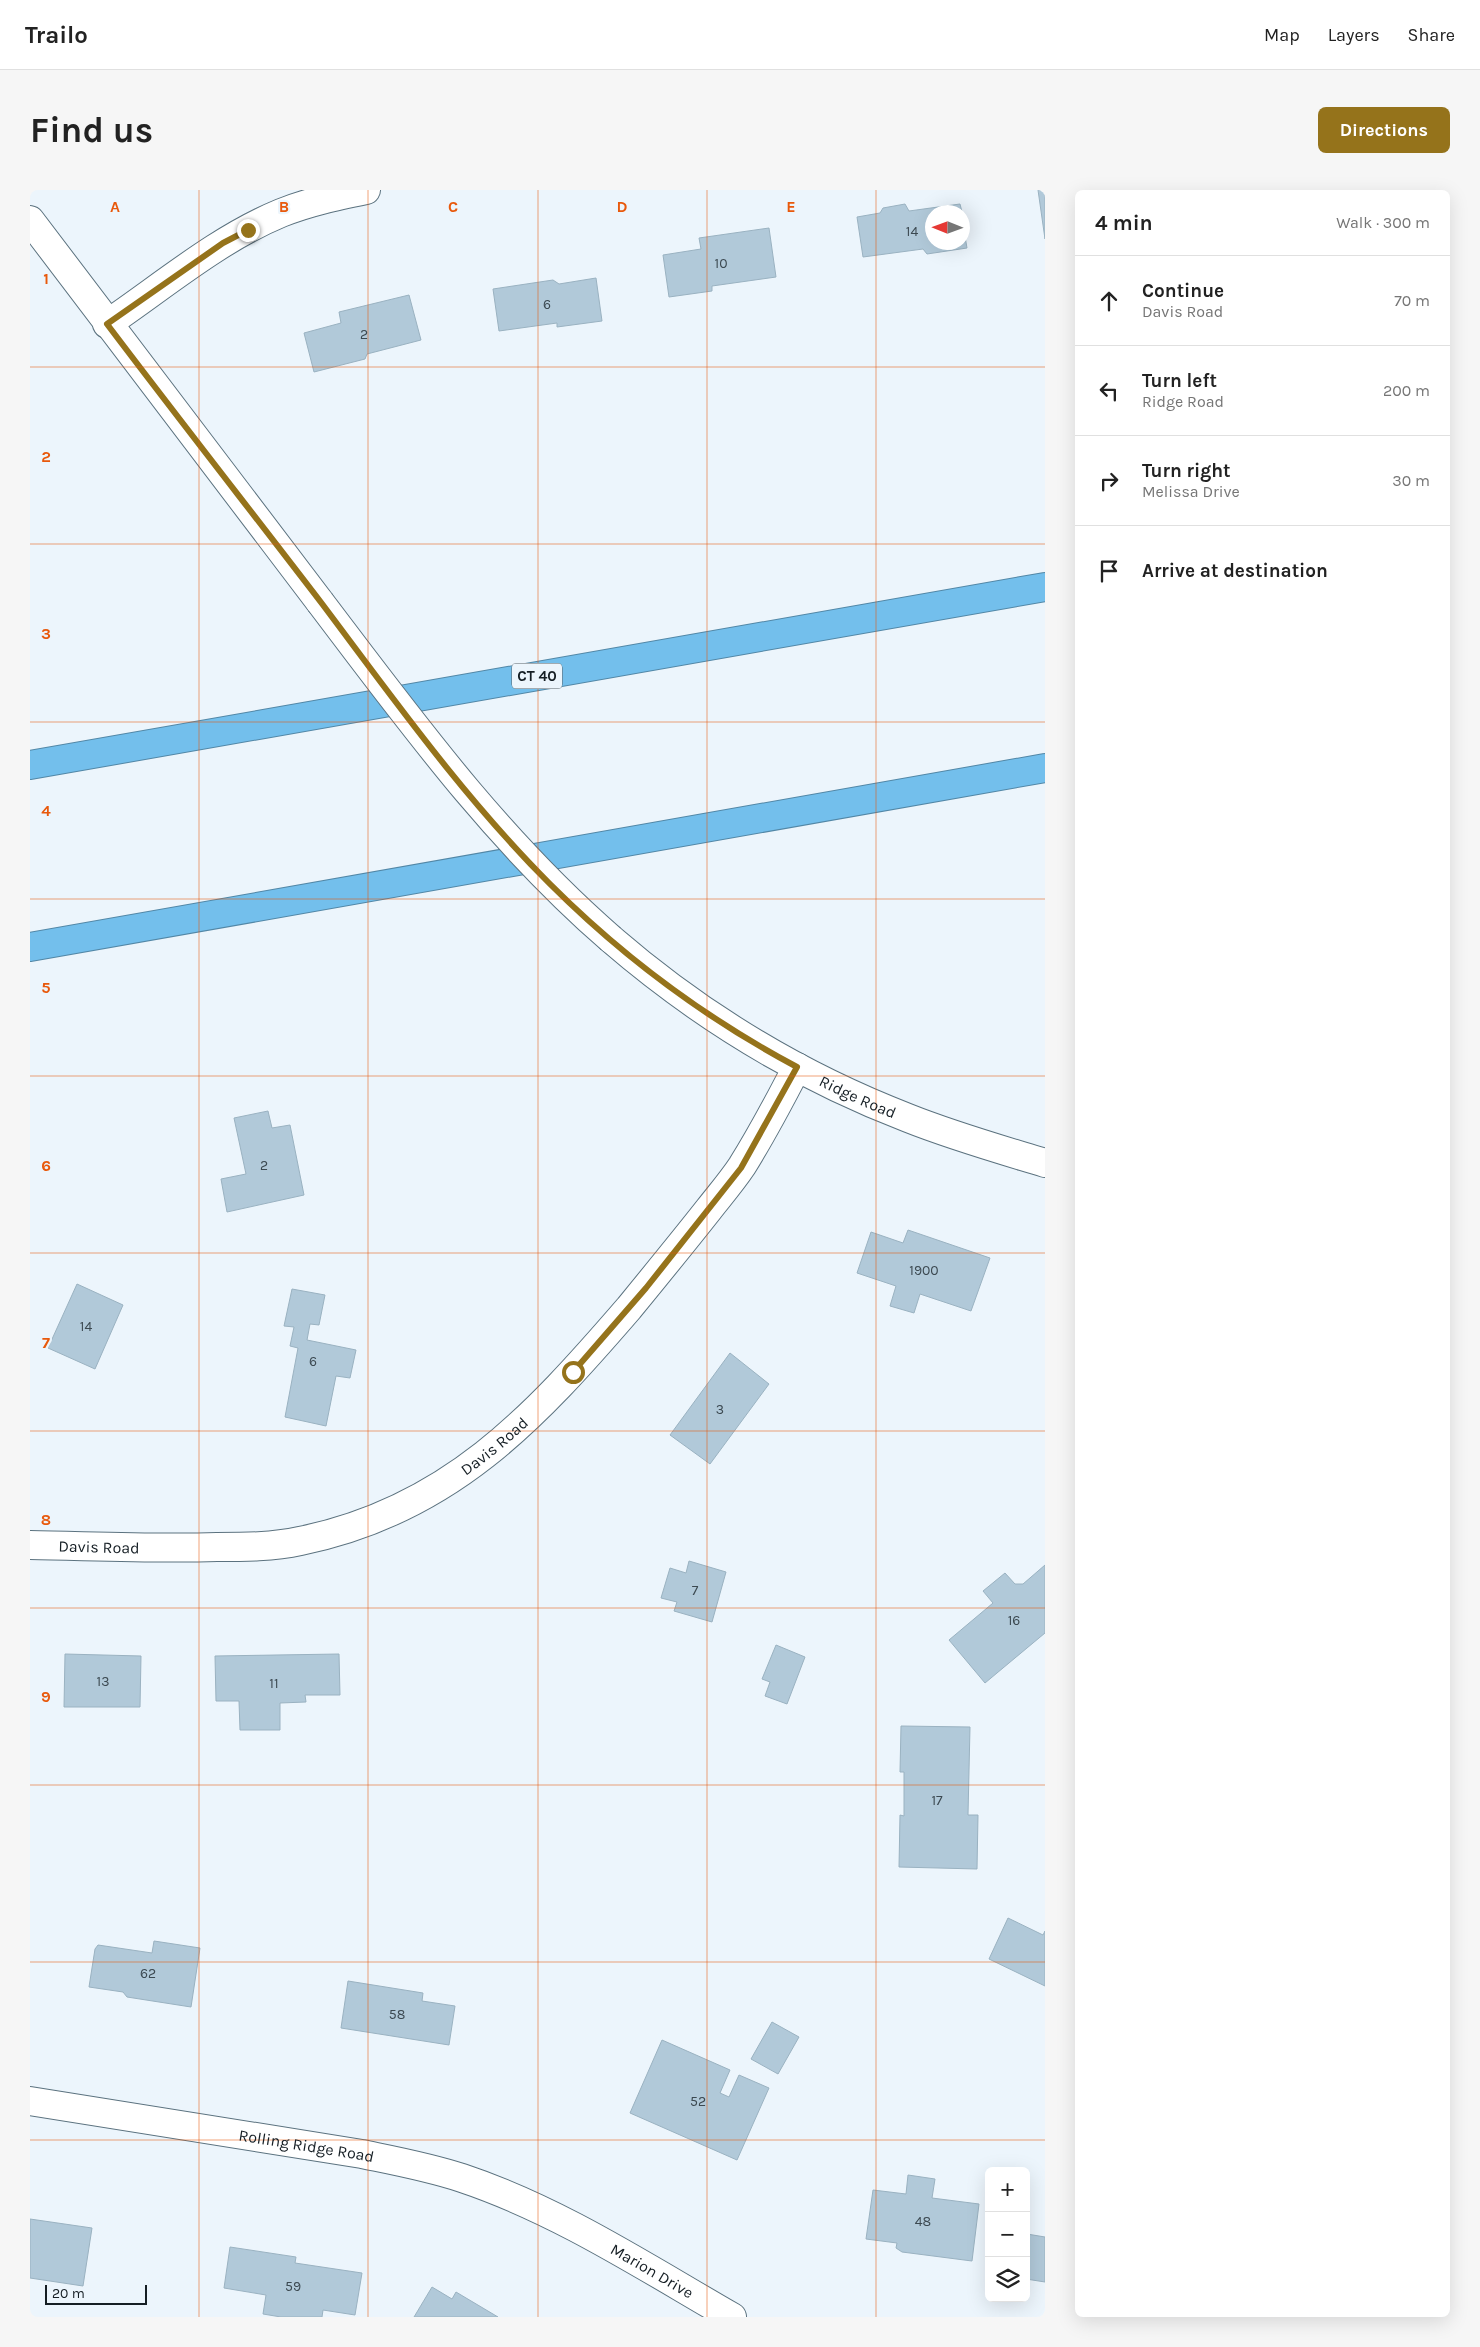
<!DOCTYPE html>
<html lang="en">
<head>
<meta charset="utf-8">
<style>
  body { margin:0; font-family:Karla,sans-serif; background:#f6f6f6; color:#222 }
  .controls { position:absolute; right:15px; bottom:15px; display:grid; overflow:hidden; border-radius:8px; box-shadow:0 5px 20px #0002 }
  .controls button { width:45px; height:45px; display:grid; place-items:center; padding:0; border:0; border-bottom:1px solid #e0e0e0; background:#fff; color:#222; font:25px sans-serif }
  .compass { position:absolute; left:895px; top:15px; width:45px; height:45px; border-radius:50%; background:#fff; box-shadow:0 5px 20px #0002; rotate:271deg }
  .scale { position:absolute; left:15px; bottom:12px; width:102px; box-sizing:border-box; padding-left:5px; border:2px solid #151e24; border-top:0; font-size:14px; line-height:18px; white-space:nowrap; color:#151e24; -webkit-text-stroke:4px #ecf5fc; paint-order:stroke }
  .stop { position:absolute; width:15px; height:15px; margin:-11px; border:4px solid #95731b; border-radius:50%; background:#fff }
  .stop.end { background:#95731b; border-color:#fff; box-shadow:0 1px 5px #0008 }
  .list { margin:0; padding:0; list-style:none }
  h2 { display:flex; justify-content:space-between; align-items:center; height:65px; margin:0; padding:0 20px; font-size:21px }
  h2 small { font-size:16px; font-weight:400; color:#767676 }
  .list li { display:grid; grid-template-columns:32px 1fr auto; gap:15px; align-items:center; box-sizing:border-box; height:90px; padding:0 20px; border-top:1px solid #e0e0e0 }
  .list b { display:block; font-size:19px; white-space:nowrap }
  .list p { margin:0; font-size:16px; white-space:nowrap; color:#767676 }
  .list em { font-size:16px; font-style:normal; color:#767676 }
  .icon { flex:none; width:28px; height:28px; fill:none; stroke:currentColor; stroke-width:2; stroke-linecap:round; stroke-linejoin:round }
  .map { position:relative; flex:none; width:1015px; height:2127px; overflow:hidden; border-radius:8px }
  header { display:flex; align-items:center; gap:30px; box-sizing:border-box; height:70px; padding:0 25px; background:#fff; border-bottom:1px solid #e0e0e0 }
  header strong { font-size:24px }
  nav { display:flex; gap:28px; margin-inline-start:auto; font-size:18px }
  .intro { display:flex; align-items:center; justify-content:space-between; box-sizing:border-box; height:120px; padding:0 30px }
  h1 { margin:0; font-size:35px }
  .button { padding:12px 22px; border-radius:8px; background:#95731b; color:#fff; font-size:18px; font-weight:700 }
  main { display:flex; gap:30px; padding:0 30px }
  aside { flex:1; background:#fff; border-radius:8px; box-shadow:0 5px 20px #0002 }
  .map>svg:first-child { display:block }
</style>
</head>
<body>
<header>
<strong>Trailo</strong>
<nav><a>Map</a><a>Layers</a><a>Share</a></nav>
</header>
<div class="intro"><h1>Find us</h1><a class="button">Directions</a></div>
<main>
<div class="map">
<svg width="1015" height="2127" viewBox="0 0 1015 2127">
  <rect width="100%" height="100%" fill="#ecf5fc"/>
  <g fill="#b1c9d9" stroke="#9ab2c1">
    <polygon points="1008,0 1015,0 1015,49"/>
    <polygon points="875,14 879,21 930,14 932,22 902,22 902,52 932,52 932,29 937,58 897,64 893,59 833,67 827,27 850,23 853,18"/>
    <polygon points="739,38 746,87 682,96 682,101 639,107 633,65 671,59 669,48"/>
    <polygon points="566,88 572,131 527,137 527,133 469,141 463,99 523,90 529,94"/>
    <polygon points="379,105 391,150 337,164 335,169 284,182 274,143 311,133 309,122"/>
    <polygon points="238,921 242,938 260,935 274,1005 197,1022 191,989 216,984 204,928"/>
    <polygon points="878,1040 960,1068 941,1121 890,1104 884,1123 860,1116 866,1096 827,1083 841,1042 873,1053"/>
    <polygon points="47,1094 93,1115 65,1179 18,1158"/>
    <polygon points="262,1099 295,1105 289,1135 280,1134 277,1150 326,1160 320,1188 306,1186 296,1236 255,1227 268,1158 260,1156 264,1137 254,1136"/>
    <polygon points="700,1163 739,1194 680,1274 640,1245"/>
    <polygon points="659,1371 696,1382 682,1432 644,1421 647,1412 631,1408 640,1378 656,1383"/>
    <polygon points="1015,1375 1015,1443 955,1493 919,1450 963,1413 953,1401 975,1383 985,1394 993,1394"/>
    <polygon points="746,1455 775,1467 757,1514 735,1506 740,1492 732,1489"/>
    <polygon points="35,1464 111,1466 110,1517 34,1517"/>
    <polygon points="309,1464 310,1505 275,1505 276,1512 250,1513 250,1540 210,1540 209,1511 186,1511 185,1466"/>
    <polygon points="871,1536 940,1537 938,1625 948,1625 947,1679 869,1677 870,1625 874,1626 874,1582 870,1582"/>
    <polygon points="978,1728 1013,1745 1015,1741 1015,1796 959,1769"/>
    <polygon points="124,1751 170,1758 161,1817 97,1807 93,1802 59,1797 65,1759 68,1755 122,1763"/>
    <polygon points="318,1791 393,1803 392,1811 425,1816 419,1855 311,1838"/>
    <polygon points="742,1832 769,1847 748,1884 721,1869"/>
    <polygon points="632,1850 700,1880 690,1903 699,1907 709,1885 739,1898 707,1970 600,1923"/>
    <polygon points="878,1985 905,1989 902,2008 949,2014 942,2071 872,2062 866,2058 867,2053 836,2049 843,2000 876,2004"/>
    <polygon points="0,2029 62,2038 53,2096 0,2088"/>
    <polygon points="997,2044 1015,2047 1015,2092 996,2089"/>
    <polygon points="200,2057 266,2067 265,2073 332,2083 325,2125 293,2120 292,2127 251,2127 233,2124 236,2105 194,2098"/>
    <polygon points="402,2097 422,2109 426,2102 468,2127 384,2127"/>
  </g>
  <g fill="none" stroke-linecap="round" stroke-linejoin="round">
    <defs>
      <g id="street">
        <path d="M 77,134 C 133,96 188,49 251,23 C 278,12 307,6 336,0"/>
        <path id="s1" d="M 0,1911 L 332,1964 C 366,1971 399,1977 432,1988 C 528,2020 615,2077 702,2127"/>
      </g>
      <g id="secondary">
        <polyline points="0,30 290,412"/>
        <path id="s2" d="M 581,749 C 669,825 769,886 878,928 C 923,946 969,959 1015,973"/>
        <path id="s3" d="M 0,1355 C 62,1356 124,1359 187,1357 C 214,1357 243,1357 270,1351 C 419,1321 504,1228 599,1118 C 626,1085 653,1052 679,1019 C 690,1005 702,991 712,976 C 732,944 750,910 767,877"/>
      </g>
      <g id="highway">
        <polyline points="0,575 1015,397"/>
        <polyline points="0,757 1015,578"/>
      </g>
    </defs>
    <use href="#street" stroke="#5b727f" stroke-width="30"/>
    <use href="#secondary" stroke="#5b727f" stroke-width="30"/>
    <use href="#highway" stroke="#5287a6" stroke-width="30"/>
    <use href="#street" stroke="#fff" stroke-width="28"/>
    <use href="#secondary" stroke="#fff" stroke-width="28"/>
    <use href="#highway" stroke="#73bfec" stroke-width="28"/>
    <defs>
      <path id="secondary-bridge" d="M 290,412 C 381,532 466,649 581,749"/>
    </defs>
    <use href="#secondary-bridge" stroke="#5b727f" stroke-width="30" stroke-linecap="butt"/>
    <use href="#secondary-bridge" stroke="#fff" stroke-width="28"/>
  </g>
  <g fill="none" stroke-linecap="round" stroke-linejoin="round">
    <path stroke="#95731b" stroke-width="6" d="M 218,40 L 193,53 L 77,134 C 148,228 221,321 293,415 C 365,511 435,609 520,694 C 593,767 677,829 767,877 L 711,978 L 616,1098 L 543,1182"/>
  </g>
  <path fill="none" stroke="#e8590c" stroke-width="1" stroke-opacity="0.55" d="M 169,0 L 169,2127M 338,0 L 338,2127M 508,0 L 508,2127M 677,0 L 677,2127M 846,0 L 846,2127M 0,177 L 1015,177M 0,354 L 1015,354M 0,532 L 1015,532M 0,709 L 1015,709M 0,886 L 1015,886M 0,1063 L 1015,1063M 0,1241 L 1015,1241M 0,1418 L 1015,1418M 0,1595 L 1015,1595M 0,1772 L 1015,1772M 0,1950 L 1015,1950"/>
  <g text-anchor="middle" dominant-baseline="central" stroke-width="4.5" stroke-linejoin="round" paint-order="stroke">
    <g font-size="14" fill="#3c4951">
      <text x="882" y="41">14</text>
      <text x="691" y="73">10</text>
      <text x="517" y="114">6</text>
      <text x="334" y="144">2</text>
      <text x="234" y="975">2</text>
      <text x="894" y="1080">1900</text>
      <text x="56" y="1136">14</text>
      <text x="283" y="1171">6</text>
      <text x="690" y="1219">3</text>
      <text x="665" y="1400">7</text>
      <text x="984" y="1430">16</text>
      <text x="73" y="1491">13</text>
      <text x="244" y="1493">11</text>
      <text x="907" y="1610">17</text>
      <text x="118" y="1783">62</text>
      <text x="367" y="1824">58</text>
      <text x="668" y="1911">52</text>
      <text x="893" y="2031">48</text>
      <text x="263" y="2096">59</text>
    </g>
    <rect fill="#ecf5fc" stroke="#565e65" stroke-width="1" x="482" y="473.5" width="50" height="25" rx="4"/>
    <g font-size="15" font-weight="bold" fill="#151e24">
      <text x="507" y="486">CT 40</text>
    </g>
    <g font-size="16" fill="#151e24" stroke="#ecf5fc">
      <text stroke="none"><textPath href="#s2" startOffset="294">Ridge Road</textPath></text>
      <text stroke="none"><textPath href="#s3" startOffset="489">Davis Road</textPath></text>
      <text stroke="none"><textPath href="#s3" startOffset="69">Davis Road</textPath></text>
      <text stroke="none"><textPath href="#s1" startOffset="280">Rolling Ridge Road</textPath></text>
      <text stroke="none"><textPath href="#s1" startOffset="651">Marion Drive</textPath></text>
    </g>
  </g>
  <g font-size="16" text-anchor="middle" font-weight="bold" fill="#e8590c" stroke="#ecf5fc" stroke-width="4.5" stroke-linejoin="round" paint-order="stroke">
    <text x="85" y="22">A</text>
    <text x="254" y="22">B</text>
    <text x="423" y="22">C</text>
    <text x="592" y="22">D</text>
    <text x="761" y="22">E</text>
    <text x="16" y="94">1</text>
    <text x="16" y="272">2</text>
    <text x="16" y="449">3</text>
    <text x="16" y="626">4</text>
    <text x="16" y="803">5</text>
    <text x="16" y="981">6</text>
    <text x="16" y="1158">7</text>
    <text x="16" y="1335">8</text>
    <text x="16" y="1512">9</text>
  </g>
</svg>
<div class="controls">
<button>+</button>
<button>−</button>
<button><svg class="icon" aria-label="layers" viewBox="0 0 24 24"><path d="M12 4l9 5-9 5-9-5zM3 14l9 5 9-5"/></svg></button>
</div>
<svg class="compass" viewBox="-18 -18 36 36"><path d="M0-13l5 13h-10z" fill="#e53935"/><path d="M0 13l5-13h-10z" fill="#767676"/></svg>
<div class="scale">20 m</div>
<div class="stop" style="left:543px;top:1182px"></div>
<div class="stop end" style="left:218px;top:40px"></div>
</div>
<aside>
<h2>4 min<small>Walk · 300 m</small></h2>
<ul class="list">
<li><svg class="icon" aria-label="ahead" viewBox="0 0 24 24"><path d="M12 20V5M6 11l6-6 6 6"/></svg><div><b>Continue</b><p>Davis Road</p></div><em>70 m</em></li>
<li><svg class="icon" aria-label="left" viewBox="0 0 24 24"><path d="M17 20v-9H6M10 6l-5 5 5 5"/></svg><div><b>Turn left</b><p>Ridge Road</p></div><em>200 m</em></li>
<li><svg class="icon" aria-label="right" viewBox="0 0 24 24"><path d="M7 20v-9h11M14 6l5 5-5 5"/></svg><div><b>Turn right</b><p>Melissa Drive</p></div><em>30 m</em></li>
<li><svg class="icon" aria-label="arrive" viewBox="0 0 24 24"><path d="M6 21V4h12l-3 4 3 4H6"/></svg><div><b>Arrive at destination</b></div></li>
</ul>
</aside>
</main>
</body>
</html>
